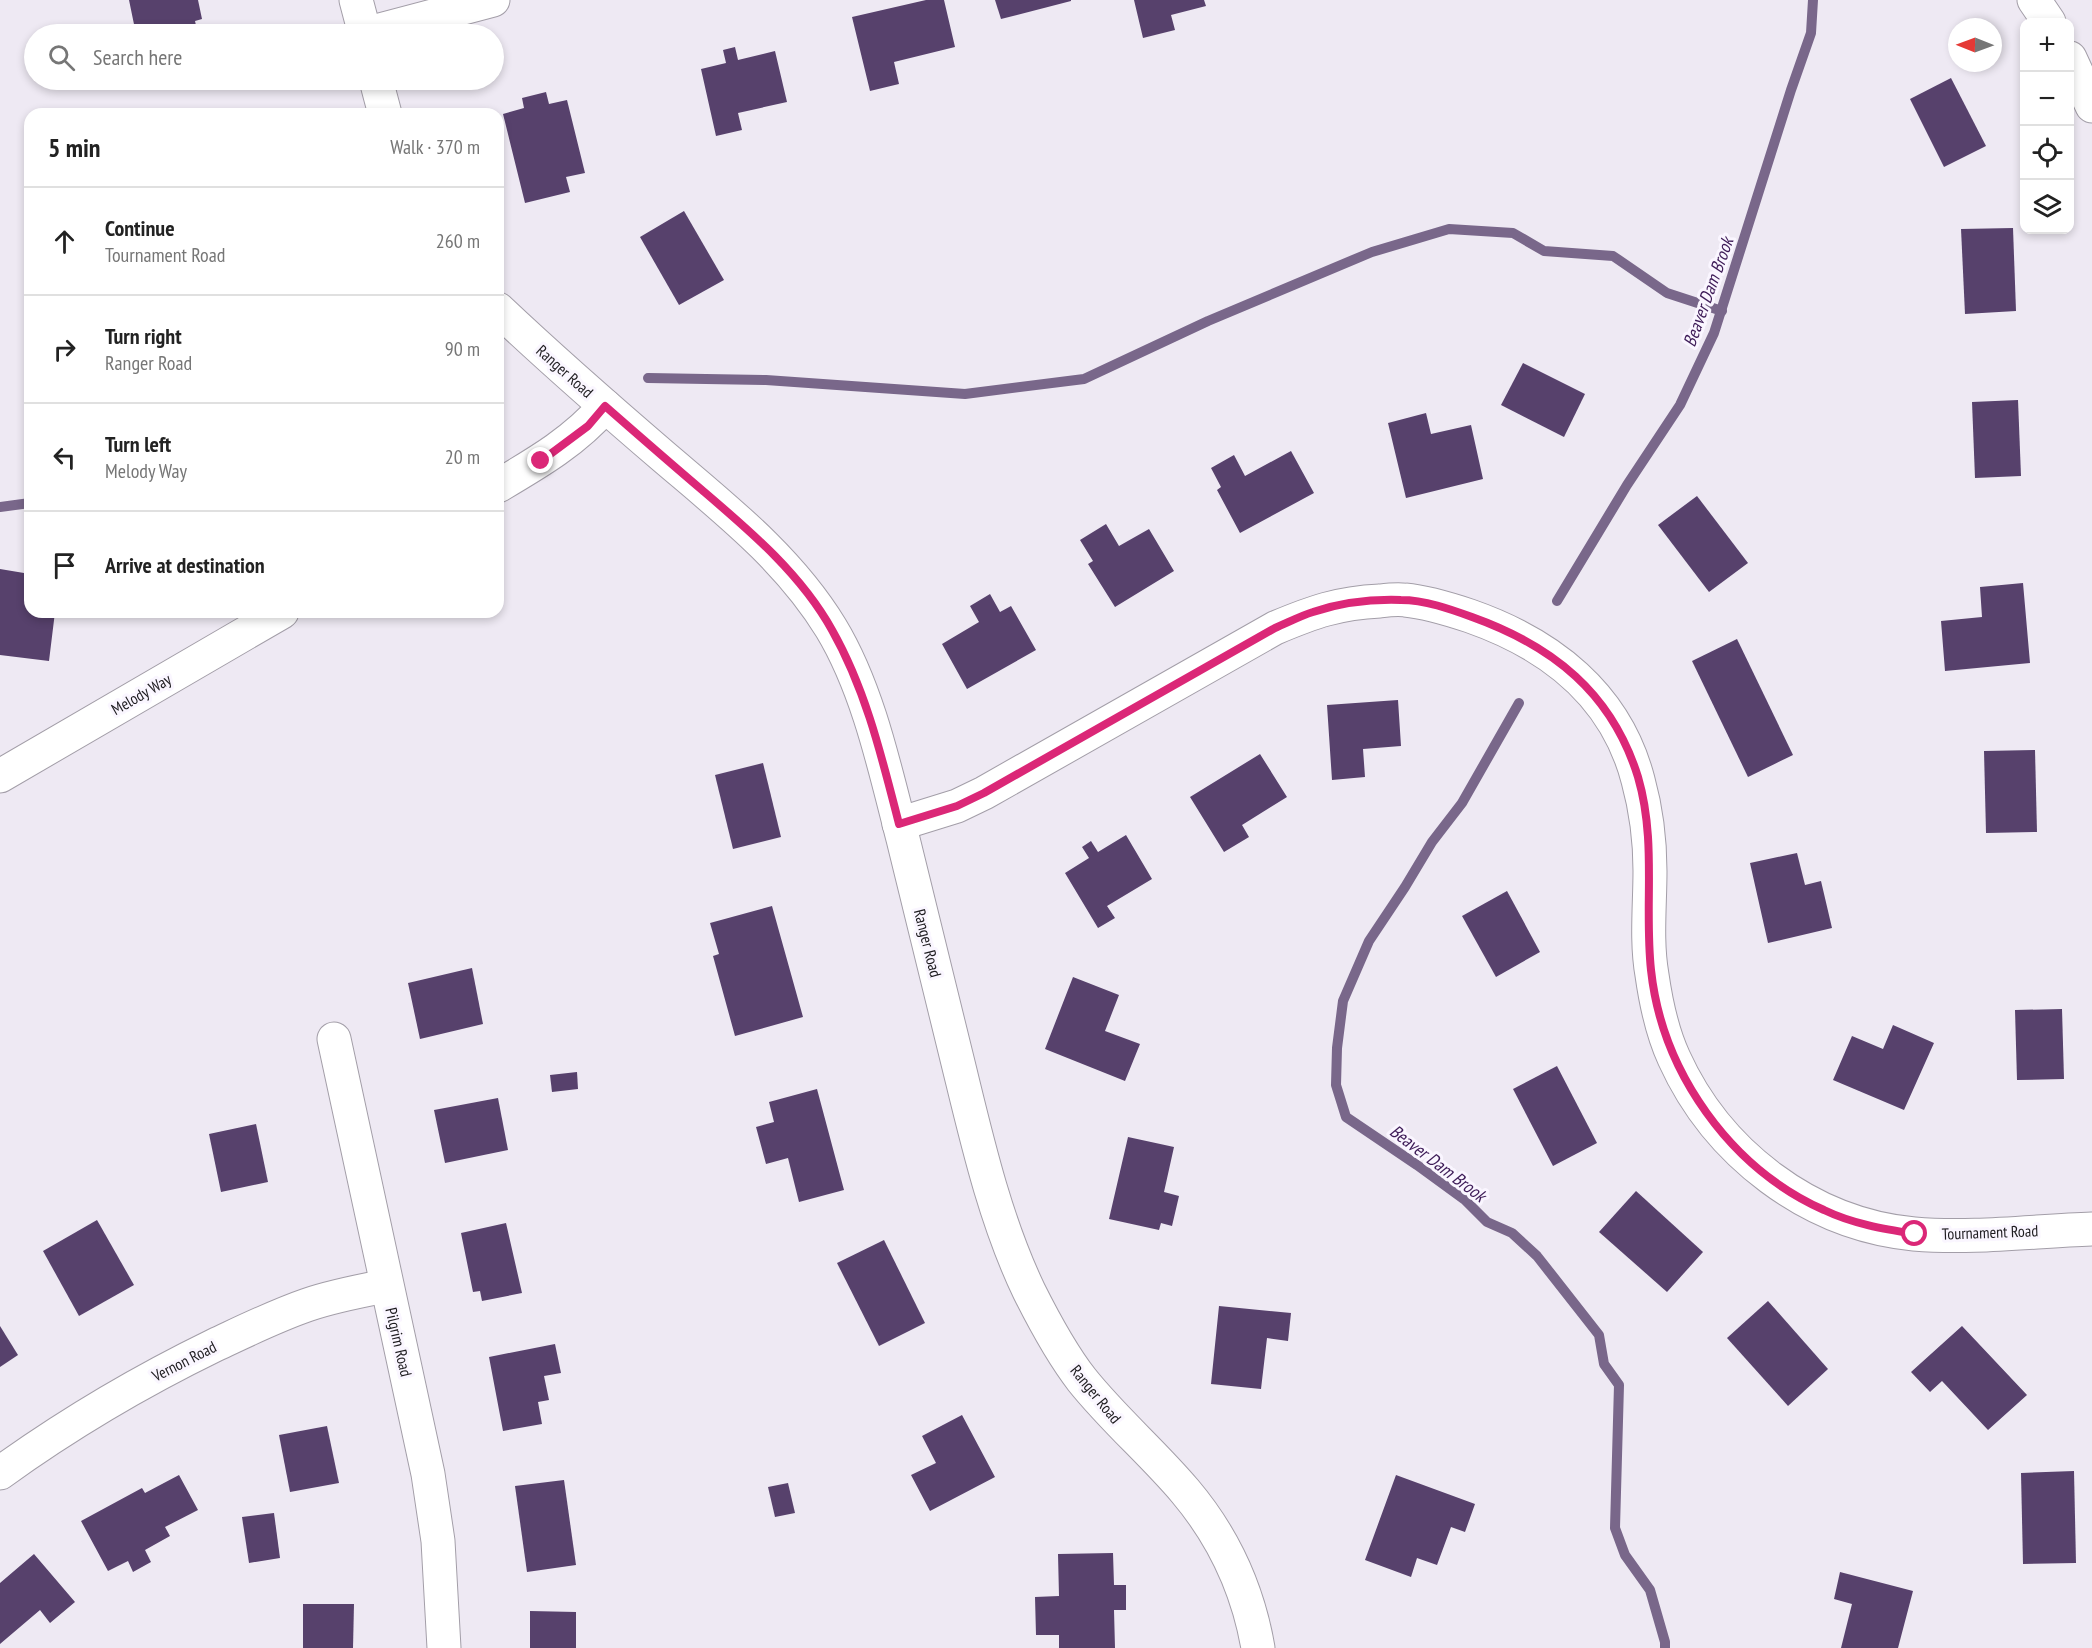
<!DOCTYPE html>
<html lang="en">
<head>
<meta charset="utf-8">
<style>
  body { margin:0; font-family:"PT Sans Narrow",sans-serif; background:#f6f6f6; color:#222 }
  .controls { position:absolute; right:18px; top:18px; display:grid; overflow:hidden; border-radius:12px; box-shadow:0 3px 9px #0003 }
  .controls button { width:54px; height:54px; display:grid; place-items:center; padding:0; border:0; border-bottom:2px solid #e0e0e0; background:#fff; color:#222; font:30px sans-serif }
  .compass { position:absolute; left:1948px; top:18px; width:54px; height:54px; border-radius:50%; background:#fff; box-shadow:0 3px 9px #0003; rotate:271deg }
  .stop { position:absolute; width:18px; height:18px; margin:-14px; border:4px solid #db2777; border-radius:50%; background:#fff }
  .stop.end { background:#db2777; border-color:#fff; box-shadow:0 2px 6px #0008 }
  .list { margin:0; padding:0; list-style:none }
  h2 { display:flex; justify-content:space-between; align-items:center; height:78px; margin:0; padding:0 24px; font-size:26px }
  h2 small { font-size:20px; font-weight:400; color:#767676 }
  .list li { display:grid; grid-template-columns:39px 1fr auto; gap:18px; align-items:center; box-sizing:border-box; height:108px; padding:0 24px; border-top:2px solid #e0e0e0 }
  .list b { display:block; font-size:22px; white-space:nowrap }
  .list p { margin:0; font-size:20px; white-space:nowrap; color:#767676 }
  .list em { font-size:20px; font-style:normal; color:#767676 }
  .icon { flex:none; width:33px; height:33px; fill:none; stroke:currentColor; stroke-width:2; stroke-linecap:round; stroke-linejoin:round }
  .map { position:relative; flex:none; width:2092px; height:1648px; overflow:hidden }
  .search { position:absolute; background:#fff; box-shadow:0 3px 9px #0003; left:24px; top:24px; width:480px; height:66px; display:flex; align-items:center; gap:15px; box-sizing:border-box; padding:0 21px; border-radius:33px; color:#767676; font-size:22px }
  .panel { position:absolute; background:#fff; box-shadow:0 3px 9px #0003; left:24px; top:108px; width:480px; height:510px; border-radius:18px }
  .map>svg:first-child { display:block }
</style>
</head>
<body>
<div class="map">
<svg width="2092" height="1648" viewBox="0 0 2092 1648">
  <rect width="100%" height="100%" fill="#eee9f3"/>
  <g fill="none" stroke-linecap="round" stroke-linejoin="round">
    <g stroke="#79678a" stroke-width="10">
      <polyline points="648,378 766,380 965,394 1084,379 1208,321 1372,252 1449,229 1513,233 1544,251 1613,256 1667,293 1722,311"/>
      <polyline points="0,507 30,503"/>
      <polyline points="1557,601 1627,485 1680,405 1714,333 1791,90 1811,33 1813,0"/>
      <polyline points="1519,703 1462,803 1432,842 1405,887 1369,941 1343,1001 1337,1048 1336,1085 1346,1117 1417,1165 1465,1200 1487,1222 1512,1233 1537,1256 1599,1335 1604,1364 1619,1385 1615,1528 1625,1555 1650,1590 1665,1642 1665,1648"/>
    </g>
  </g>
  <g fill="#57416c">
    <polygon points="129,0 198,0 202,19 195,21 198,34 162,34 161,29 136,34"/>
    <polygon points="926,0 944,0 955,47 894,62 899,84 870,91 852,17"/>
    <polygon points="995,0 1071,0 1071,1 1001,19"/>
    <polygon points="1134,0 1204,0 1206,6 1171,15 1175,30 1143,38"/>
    <polygon points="735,47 738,60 775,51 787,102 738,113 742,130 716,136 701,69 726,63 723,50"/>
    <polygon points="1951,78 1986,146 1944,167 1910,99"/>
    <polygon points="546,92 549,104 567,100 585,173 566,177 570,192 525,203 503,114 524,108 522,98"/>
    <polygon points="684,211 724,280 679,305 640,237"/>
    <polygon points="2013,228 2016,311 1965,314 1961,229"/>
    <polygon points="1523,363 1585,394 1564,437 1501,405"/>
    <polygon points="2018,400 2021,476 1975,478 1972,402"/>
    <polygon points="1426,413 1431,434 1471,425 1483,479 1406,498 1388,423"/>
    <polygon points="1291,451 1314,493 1240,533 1217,490 1221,487 1211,468 1234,455 1245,476"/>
    <polygon points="1697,496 1748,563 1709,592 1658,525"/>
    <polygon points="1106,524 1119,546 1149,529 1174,571 1115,607 1088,564 1093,561 1080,540"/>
    <polygon points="0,569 30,574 30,612 55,612 49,661 0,655"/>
    <polygon points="2023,583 2030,663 1945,671 1941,621 1982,617 1980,587"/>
    <polygon points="990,594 1000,612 1011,606 1036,650 967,689 942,644 979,622 970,606"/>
    <polygon points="1737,639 1793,755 1748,777 1692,661"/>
    <polygon points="1398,700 1401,746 1363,749 1365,777 1332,780 1327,705"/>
    <polygon points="2035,750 2037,832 1986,833 1984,751"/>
    <polygon points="1260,754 1287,797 1242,825 1249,837 1224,852 1190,797"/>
    <polygon points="763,763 781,837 733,849 715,775"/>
    <polygon points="1126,835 1152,879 1107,906 1115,918 1098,928 1065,873 1089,858 1082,847 1091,841 1098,852"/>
    <polygon points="1797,853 1805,885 1821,881 1832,928 1768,943 1750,863"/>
    <polygon points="1507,891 1540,952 1496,977 1462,916"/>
    <polygon points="772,906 803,1017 735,1036 713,956 719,954 710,923"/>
    <polygon points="472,968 483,1024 420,1039 408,983"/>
    <polygon points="1073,977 1119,995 1105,1031 1140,1044 1125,1081 1045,1049"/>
    <polygon points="2062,1009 2064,1079 2017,1080 2015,1010"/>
    <polygon points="1893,1025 1934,1043 1904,1110 1833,1080 1852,1036 1883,1049"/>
    <polygon points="1557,1066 1597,1143 1553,1166 1513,1089"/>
    <polygon points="577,1072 578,1089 552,1092 550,1075"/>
    <polygon points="817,1089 844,1190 799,1202 788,1158 766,1164 756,1127 774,1122 769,1102"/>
    <polygon points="498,1098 508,1150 445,1163 434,1110"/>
    <polygon points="256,1124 268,1182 221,1192 209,1134"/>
    <polygon points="1128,1137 1174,1147 1164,1192 1179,1196 1172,1226 1161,1223 1159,1230 1109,1219"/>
    <polygon points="1636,1191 1703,1252 1667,1292 1599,1232"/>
    <polygon points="97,1220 134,1285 79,1316 43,1251"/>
    <polygon points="506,1223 522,1293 482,1301 480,1291 473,1292 461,1233"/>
    <polygon points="884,1240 925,1323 879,1346 837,1263"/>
    <polygon points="1768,1301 1828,1369 1788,1406 1727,1338"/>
    <polygon points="1219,1306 1291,1313 1288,1341 1267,1338 1261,1389 1211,1384"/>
    <polygon points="0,1326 18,1355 0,1367"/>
    <polygon points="1962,1326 2027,1395 1988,1430 1942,1381 1930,1392 1911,1372"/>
    <polygon points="555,1344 561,1373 544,1376 549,1400 538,1402 542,1424 503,1431 489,1357"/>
    <polygon points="962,1415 995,1477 930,1511 911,1475 936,1463 922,1436"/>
    <polygon points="327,1426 339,1483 290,1492 279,1435"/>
    <polygon points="2074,1471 2076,1563 2023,1564 2021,1473"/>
    <polygon points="179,1475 198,1510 165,1527 170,1536 145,1550 151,1562 133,1572 128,1561 108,1571 81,1521 142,1488 145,1493"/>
    <polygon points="1396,1475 1475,1504 1465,1532 1451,1527 1437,1565 1417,1558 1411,1577 1365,1560"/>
    <polygon points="564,1480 576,1565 527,1572 515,1486"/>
    <polygon points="788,1483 795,1513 775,1517 768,1487"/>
    <polygon points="274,1513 280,1558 249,1563 242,1517"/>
    <polygon points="1113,1553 1114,1585 1126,1585 1126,1610 1114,1610 1115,1648 1059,1648 1059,1635 1036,1635 1035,1597 1059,1596 1058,1554"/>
    <polygon points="34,1554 75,1602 50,1623 40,1610 0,1644 0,1583"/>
    <polygon points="1840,1572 1913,1591 1898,1648 1841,1648 1852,1604 1834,1599"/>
    <polygon points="303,1604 354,1604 353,1648 303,1648"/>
    <polygon points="530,1611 576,1612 576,1648 530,1648"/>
  </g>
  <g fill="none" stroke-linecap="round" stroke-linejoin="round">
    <defs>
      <g id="minor">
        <polyline points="356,0 365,34"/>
        <polyline points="2034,0 2049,22"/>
        <polyline points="365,34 493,0"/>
        <polyline points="2070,58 2092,106"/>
        <polyline points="376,80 385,114"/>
        <path d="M 498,309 C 552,360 608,409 664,457 C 725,509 789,559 831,628 C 868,689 885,769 903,839 C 922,916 941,993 960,1071 C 978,1145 996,1222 1029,1291 C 1044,1321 1061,1353 1082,1380 C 1114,1420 1152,1452 1185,1491 C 1223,1536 1248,1590 1258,1648"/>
        <path d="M 498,486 C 537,463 575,441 605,406"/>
        <polyline points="0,776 282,612"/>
        <path d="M 899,824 L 957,806 L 984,793 L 1275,628 C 1313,612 1338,603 1380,601 C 1388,600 1397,599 1405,600 C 1427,602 1449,609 1470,616 C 1550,644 1616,695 1638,780 C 1646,809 1650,841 1650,871 C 1650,905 1646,941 1652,975 C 1656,1003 1662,1032 1674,1058 C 1717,1153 1809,1224 1914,1234 C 1972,1239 2034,1231 2092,1229"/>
        <polyline points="334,1039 428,1474 438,1541 444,1648"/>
        <path d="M 0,1473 C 68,1424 139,1382 215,1345 C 245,1331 275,1316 307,1305 C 333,1296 360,1291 386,1286"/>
      </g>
    </defs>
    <use href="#minor" stroke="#a39ea8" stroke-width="35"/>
    <use href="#minor" stroke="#fff" stroke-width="33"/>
  </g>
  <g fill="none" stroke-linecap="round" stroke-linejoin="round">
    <path stroke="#db2777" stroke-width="8" d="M 541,461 L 588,426 L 605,406 C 637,434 669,462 702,490 C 750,531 801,574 832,630 C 866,690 882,758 899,824 L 957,806 L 984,793 L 1275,628 C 1287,623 1300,616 1313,612 C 1340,603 1372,599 1401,600 C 1425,600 1450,609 1472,617 C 1553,646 1612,693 1638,777 C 1657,842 1644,905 1651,970 C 1662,1072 1730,1168 1824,1210 C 1853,1224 1884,1229 1915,1234"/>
  </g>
  <g text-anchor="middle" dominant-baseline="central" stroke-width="6" stroke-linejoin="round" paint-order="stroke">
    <g font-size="16" fill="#1e1c20" stroke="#faf6ff">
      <text transform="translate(565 371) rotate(42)">Ranger Road</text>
      <text transform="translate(141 694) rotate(-30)">Melody Way</text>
      <text transform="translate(928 943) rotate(76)">Ranger Road</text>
      <text transform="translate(1990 1232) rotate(-2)">Tournament Road</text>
      <text transform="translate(399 1342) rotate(77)">Pilgrim Road</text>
      <text transform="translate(184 1361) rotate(-27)">Vernon Road</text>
      <text transform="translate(1096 1394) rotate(51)">Ranger Road</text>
    </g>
    <g font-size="18" font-style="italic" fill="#3d1b57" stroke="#faf6ff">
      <text transform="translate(1708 292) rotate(-70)">Beaver Dam Brook</text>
      <text transform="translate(1438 1163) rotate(37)">Beaver Dam Brook</text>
    </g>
  </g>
</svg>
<div class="controls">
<button>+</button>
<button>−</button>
<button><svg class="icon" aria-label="locate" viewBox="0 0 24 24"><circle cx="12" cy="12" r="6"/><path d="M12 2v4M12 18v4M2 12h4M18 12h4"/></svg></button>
<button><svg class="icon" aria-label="layers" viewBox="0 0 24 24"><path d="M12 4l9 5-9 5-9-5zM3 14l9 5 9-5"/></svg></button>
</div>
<svg class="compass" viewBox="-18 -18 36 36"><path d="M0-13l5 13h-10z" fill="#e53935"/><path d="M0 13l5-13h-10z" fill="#767676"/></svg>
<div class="stop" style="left:1915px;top:1234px"></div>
<div class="stop end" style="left:541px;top:461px"></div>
<div class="search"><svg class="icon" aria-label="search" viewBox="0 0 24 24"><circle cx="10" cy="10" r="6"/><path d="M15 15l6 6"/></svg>Search here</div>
<section class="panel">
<h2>5 min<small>Walk · 370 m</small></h2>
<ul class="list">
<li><svg class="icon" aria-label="ahead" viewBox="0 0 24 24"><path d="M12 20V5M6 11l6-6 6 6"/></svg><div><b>Continue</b><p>Tournament Road</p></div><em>260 m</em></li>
<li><svg class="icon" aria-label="right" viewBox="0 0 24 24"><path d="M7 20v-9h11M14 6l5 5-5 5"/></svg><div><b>Turn right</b><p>Ranger Road</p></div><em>90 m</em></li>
<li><svg class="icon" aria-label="left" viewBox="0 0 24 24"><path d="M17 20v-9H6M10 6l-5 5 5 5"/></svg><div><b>Turn left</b><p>Melody Way</p></div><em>20 m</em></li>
<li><svg class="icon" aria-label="arrive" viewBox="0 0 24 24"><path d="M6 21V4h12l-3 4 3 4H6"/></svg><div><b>Arrive at destination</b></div></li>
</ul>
</section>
</div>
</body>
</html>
